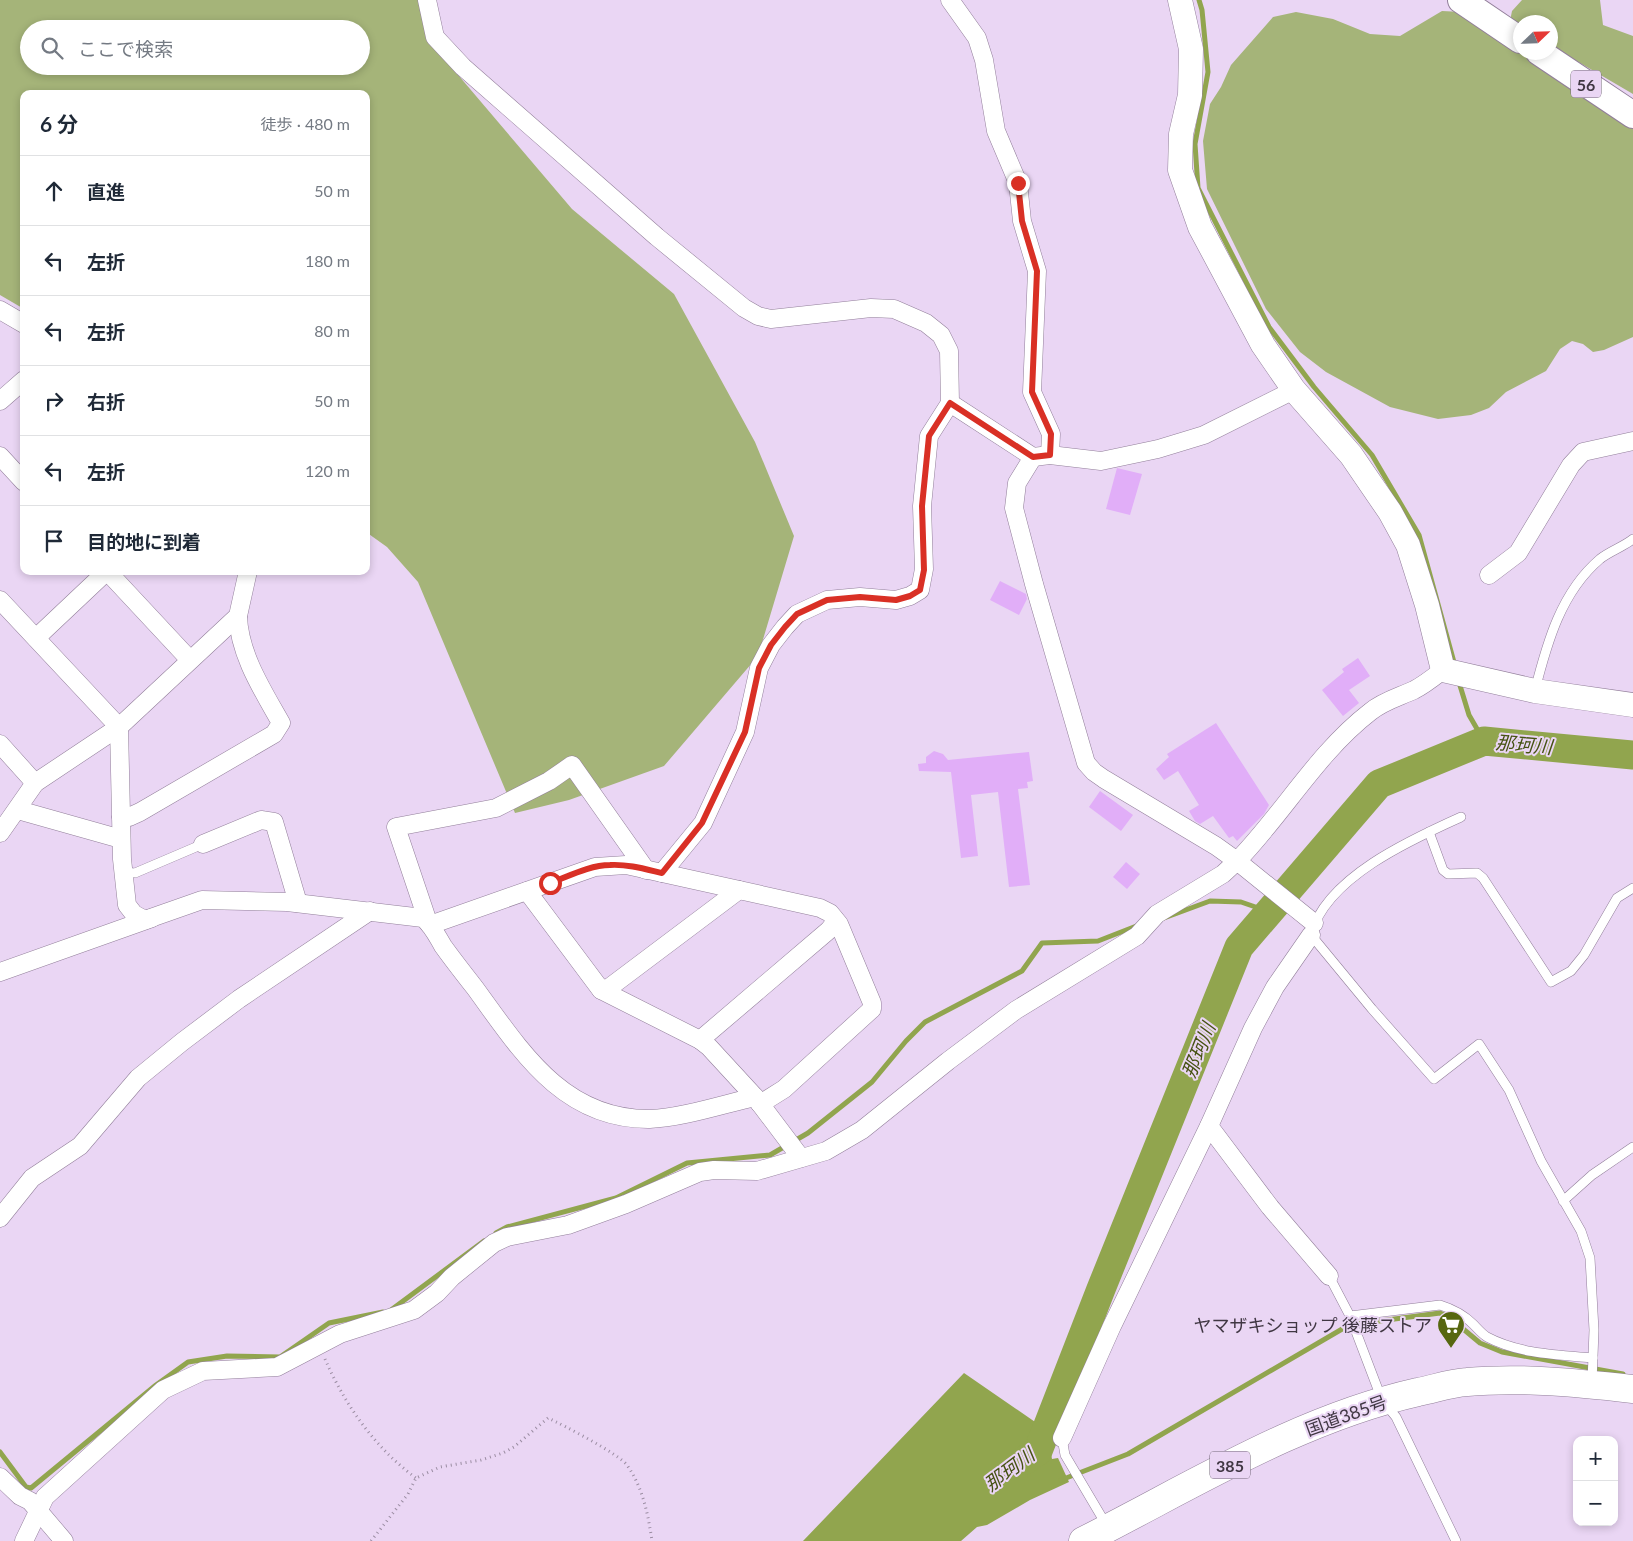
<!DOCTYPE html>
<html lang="ja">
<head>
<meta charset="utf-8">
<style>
  body { margin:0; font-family:Lato,"Noto Sans JP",sans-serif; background:#f2f2f3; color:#1f2937 }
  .controls { position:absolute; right:15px; bottom:15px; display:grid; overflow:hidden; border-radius:10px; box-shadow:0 2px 8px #0003 }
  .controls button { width:45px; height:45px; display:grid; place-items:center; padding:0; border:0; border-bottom:1px solid #e0e1e3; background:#fff; color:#1f2937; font:25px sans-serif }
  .compass { position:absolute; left:1513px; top:15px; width:45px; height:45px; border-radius:50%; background:#fff; box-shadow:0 2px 8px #0003; rotate:67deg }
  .stop { position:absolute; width:15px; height:15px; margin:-11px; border:4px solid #d93025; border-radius:50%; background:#fff }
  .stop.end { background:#d93025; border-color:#fff; box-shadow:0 1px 5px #0008 }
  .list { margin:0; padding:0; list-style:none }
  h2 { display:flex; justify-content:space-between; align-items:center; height:65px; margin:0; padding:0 20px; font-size:21px }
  h2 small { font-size:16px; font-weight:400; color:#747a83 }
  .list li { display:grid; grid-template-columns:32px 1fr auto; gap:15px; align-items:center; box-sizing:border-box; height:70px; padding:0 20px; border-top:1px solid #e0e1e3 }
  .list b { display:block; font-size:19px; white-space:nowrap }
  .list em { font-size:16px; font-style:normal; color:#747a83 }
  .icon { flex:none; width:28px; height:28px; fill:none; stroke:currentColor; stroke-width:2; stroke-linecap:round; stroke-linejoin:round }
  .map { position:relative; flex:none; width:1633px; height:1541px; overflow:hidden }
  .search { position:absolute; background:#fff; box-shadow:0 2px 8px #0003; left:20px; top:20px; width:350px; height:55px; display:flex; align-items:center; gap:12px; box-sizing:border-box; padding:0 18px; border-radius:28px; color:#747a83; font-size:19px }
  .panel { position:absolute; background:#fff; box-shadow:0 2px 8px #0003; left:20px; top:90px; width:350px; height:485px; border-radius:10px }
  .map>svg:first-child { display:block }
</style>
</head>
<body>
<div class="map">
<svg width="1633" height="1541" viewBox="0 0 1633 1541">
  <rect width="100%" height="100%" fill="#ead6f4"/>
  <g fill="#a5b479" fill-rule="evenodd">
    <path d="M 0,0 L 422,0 L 442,56 L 572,209 L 674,294 L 755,442 L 794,536 L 758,656 L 664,766 L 569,800 L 515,813 L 418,582 L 387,547 L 366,532 L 366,94 L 24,94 L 24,309 L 0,295 ZM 29,29 L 361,29 L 361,66 L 29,66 Z"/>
    <polygon points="1522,0 1600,0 1603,25 1633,36 1633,94 1551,46 1550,22 1520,22 1520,28 1510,21 1512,11"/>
    <polygon points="1442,11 1462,12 1520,52 1526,53 1633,124 1633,337 1604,350 1593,352 1583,344 1572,341 1560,349 1546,371 1506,392 1489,408 1471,415 1438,419 1390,407 1326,372 1300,352 1266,309 1207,189 1203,141 1210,104 1221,87 1231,65 1273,17 1296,12 1333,19 1370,34 1400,36"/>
  </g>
  <polygon fill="#91a54e" points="964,1373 1051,1433 1048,1438 1052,1459 1058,1458 1069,1482 1030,1500 987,1525 977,1527 961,1541 803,1541"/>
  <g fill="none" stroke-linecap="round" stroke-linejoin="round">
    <g stroke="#91a54e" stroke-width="5">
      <polyline points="1199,0 1202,10 1208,72 1195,144 1198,188 1269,327 1314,387 1372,455 1419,535 1455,666"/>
      <polyline points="1458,679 1469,715 1484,741"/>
      <polyline points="1164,918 1210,901 1241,902 1270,912"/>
      <polyline points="496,1233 507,1227 616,1198 687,1163 770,1155 808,1133 872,1082 906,1041 925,1022 1022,971 1042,943 1098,941 1139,925"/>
      <polyline points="391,1310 484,1241"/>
      <polyline points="0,1452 26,1487 31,1488 156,1385 188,1362 227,1356 280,1357 329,1323 383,1312"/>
      <polyline points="1061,1480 1128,1454 1349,1325 1440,1313 1450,1318 1480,1343 1502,1352 1623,1374"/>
    </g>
    <polyline stroke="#91a54e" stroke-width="29" points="1025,1460 1038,1451 1101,1289 1239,947 1379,784 1484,741 1633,755"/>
  </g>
  <g fill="#e1aef8">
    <polygon points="1117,468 1142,474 1130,515 1106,509"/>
    <polygon points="1000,581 1026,594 1027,599 1019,615 990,600"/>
    <polygon points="1358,658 1370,676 1349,690 1359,703 1343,716 1322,690 1344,672 1342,669"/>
    <polygon points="1216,723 1269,805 1264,814 1237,841 1233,836 1229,838 1213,816 1200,824 1195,821 1189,811 1199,805 1178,771 1164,780 1156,769 1169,757 1167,754"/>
    <polygon points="934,751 943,754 948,760 1029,752 1033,781 1027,782 1028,788 1018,789 1030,885 1009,887 998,792 971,795 978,856 961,858 951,772 919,771 918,764 926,763 926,757"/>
    <polygon points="1100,791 1133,815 1121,831 1089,807"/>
    <polygon points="1126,862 1140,874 1127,889 1113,877"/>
  </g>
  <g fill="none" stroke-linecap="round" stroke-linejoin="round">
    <defs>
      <g id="lane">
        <path d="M 1535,690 C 1547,643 1561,592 1600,559 C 1610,551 1623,547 1633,539"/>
        <path d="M 1461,817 C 1412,839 1325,878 1311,935 L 1372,1009 L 1434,1079 L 1479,1044 L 1509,1090 L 1541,1161 L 1581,1231 L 1590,1258 L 1594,1330 L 1592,1382"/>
        <polyline points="1429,832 1443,870 1448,874 1477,873 1483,878 1551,982 1571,971 1584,955 1617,898 1633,888"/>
        <polyline points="123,872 135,873 203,844"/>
        <polyline points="1563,1201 1592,1175 1633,1147"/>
        <polyline points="1329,1276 1350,1316 1382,1400 1396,1417 1456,1541"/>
        <path d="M 1350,1316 L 1440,1305 C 1453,1309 1463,1314 1473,1324 C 1477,1328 1482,1334 1487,1337 C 1519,1354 1558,1355 1593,1358"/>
        <polyline points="1062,1438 1065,1455 1107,1526"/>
      </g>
      <g id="street">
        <polyline points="427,0 435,37 463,67 657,237 744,308 758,316 771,319 871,308 894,309 926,323 941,335 949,351 950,403 929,436 922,506 924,569 920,590 910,596 896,600 860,597 827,600 797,614 785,627 771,645 759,668 745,732 703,823 662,873"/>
        <polyline points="950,0 977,38 984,60 996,131 1018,183 1022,221 1037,271 1032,392 1051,434 1050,455"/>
        <polyline points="0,310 24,324"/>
        <polyline points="0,401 24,380"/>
        <polyline points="950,403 1033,457 1050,455 1101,461 1158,449 1204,435 1294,390"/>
        <polyline points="0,456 24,482"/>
        <path d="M 1033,457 L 1017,483 L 1014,508 L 1034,584 L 1086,763 L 1094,772 L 1104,779 L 1216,846 L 1237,861 C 1283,814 1317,753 1370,712 C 1383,701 1399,697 1414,690 C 1424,685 1434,677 1443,670"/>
        <polyline points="107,571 190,660"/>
        <polyline points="1489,575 1518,553 1571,465 1583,452 1633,441"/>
        <path d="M 0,600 L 119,727 L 122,859 L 127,905 L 134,914 L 145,920 L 202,900 L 287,902 L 423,918 C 432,925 437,936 443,946 C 453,960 464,974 475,988 C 521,1051 563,1120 650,1119 C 681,1118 724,1104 755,1097 L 801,1158"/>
        <polyline points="36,638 107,571"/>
        <polyline points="0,744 35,783"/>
        <polyline points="18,810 121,839"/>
        <path d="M 121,817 L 129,817 L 140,812 L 274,734 L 281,723 C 263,691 239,654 238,616"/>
        <polyline points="0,833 35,783 119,727 238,616 248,571"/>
        <polyline points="203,844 261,820 274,822 298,903"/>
        <polyline points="527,891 601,990 700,1040 709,1047 755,1097"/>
        <polyline points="428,922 396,827 496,808 549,781 572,765 646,870"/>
        <polyline points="430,925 595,867 626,865 820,908 830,913 839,924 872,1003 872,1009 784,1089 760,1104"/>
        <polyline points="0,972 152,918"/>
        <polyline points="601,990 610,987 739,890"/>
        <polyline points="700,1040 829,930 836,921"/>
        <polyline points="1209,1126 1270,1207 1329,1276"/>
        <polyline points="0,1218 32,1178 80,1146 138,1078 182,1042 239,999 370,911"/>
        <polyline points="1062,1438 1112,1326 1209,1126 1253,1028 1275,987 1311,935"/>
        <polyline points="0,1477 20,1496 30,1501 64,1541"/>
        <polyline points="24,1541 45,1497 163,1390 203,1371 277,1367 340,1334 414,1310 437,1293 452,1277 494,1243 507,1237 568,1225 626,1204 700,1172 714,1170 757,1171 826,1151 862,1130 948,1061 1016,1010 1137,936 1157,914 1223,874 1237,861 1314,923"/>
      </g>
      <polyline id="secondary" points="1180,0 1191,49 1190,95 1181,134 1180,170 1200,227 1263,345 1294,390 1351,455 1390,512 1408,545 1427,605 1443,670 1535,691 1633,705"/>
      <g id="primary">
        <polyline points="1461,0 1520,40"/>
        <polyline points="1539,52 1633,115"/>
      </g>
      <path id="highway" d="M 1083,1541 C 1192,1486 1298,1419 1418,1392 C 1434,1389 1450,1383 1467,1382 C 1522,1377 1578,1383 1633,1389"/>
    </defs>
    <use href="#lane" stroke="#927f9a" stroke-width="10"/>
    <use href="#street" stroke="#927f9a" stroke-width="19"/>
    <use href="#secondary" stroke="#927f9a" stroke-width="25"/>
    <use href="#primary" stroke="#927f9a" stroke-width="28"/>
    <use href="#highway" stroke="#927f9a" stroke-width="29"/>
    <g stroke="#9b8da2" stroke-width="3" stroke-dasharray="1 4" stroke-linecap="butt">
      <path d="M 325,1359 C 345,1405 375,1448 416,1478"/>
      <path d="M 371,1541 L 408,1494 L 416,1478 L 440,1467 L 481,1460 L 503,1453 L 514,1447 L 548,1418 C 563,1425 619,1454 627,1465 C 643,1488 648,1514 652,1541"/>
    </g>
    <use href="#lane" stroke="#fff" stroke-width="9"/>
    <use href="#street" stroke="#fff" stroke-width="18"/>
    <use href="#secondary" stroke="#fff" stroke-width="24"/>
    <use href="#primary" stroke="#fff" stroke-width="26"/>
    <use href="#highway" stroke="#fff" stroke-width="28"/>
  </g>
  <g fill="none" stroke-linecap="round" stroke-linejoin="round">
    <path stroke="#d93025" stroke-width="6" d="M 550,883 C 569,876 590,865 610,865 C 628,864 645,869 662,873 L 702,823 L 745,732 L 759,668 L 771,645 L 785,627 L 797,614 L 827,600 L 860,597 L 896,600 L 910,596 L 920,590 L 924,570 L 922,506 L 929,436 L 950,403 L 1033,457 L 1050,455 L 1051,434 L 1032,392 L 1037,271 L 1022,221 L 1018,183"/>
  </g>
  <defs>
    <symbol id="supermarket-pin" viewBox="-11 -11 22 30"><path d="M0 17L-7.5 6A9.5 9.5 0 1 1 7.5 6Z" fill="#576710" stroke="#ead6f4"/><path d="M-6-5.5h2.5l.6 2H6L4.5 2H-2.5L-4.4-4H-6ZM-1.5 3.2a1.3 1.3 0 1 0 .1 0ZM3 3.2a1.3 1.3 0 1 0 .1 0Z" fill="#fff"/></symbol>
  </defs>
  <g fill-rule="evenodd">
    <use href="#supermarket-pin" x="1435" y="1309" width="32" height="43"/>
  </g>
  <g text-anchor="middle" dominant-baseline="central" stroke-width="4" stroke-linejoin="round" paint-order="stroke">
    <g fill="#ead6f4" stroke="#736778" stroke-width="1">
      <rect x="1571" y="70.5" width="30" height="27" rx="4"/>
      <rect x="1210" y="1451.5" width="40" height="27" rx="4"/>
    </g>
    <g font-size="16" font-weight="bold" fill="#403743">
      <text x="1586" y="84">56</text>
      <text x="1230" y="1465">385</text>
    </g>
    <g font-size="18" fill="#403743" stroke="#ead6f4" text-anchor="end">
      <text x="1432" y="1325">ヤマザキショップ 後藤ストア</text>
    </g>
    <g font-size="18" fill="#403743" stroke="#ead6f4">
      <text transform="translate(1346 1415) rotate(-20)">国道385号</text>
    </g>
    <g font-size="19" font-style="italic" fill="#465213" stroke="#ead6f4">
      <text transform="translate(1524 744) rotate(5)">那珂川</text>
      <text transform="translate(1198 1050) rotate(-68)">那珂川</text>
      <text transform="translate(1009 1469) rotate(-37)">那珂川</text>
    </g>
  </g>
</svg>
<div class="controls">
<button>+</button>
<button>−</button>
</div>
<svg class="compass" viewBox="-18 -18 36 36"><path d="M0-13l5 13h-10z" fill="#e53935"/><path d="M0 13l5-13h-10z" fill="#747a83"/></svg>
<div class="stop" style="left:550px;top:883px"></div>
<div class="stop end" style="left:1018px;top:183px"></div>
<div class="search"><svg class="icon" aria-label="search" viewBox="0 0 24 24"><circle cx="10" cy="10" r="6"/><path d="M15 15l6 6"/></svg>ここで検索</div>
<section class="panel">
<h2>6 分<small>徒歩 · 480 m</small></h2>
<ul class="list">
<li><svg class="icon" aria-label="ahead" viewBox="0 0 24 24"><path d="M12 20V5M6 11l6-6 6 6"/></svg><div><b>直進</b></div><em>50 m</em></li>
<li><svg class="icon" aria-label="left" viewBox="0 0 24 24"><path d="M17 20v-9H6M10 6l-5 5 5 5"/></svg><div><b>左折</b></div><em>180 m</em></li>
<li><svg class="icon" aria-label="left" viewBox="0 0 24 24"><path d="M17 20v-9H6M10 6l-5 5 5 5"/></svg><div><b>左折</b></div><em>80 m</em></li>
<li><svg class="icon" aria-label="right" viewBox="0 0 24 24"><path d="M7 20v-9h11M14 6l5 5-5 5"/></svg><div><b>右折</b></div><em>50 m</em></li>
<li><svg class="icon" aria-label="left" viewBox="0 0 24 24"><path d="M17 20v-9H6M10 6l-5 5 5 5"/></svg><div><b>左折</b></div><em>120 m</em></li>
<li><svg class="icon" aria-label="arrive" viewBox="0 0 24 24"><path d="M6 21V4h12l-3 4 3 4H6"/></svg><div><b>目的地に到着</b></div></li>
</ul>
</section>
</div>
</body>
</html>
